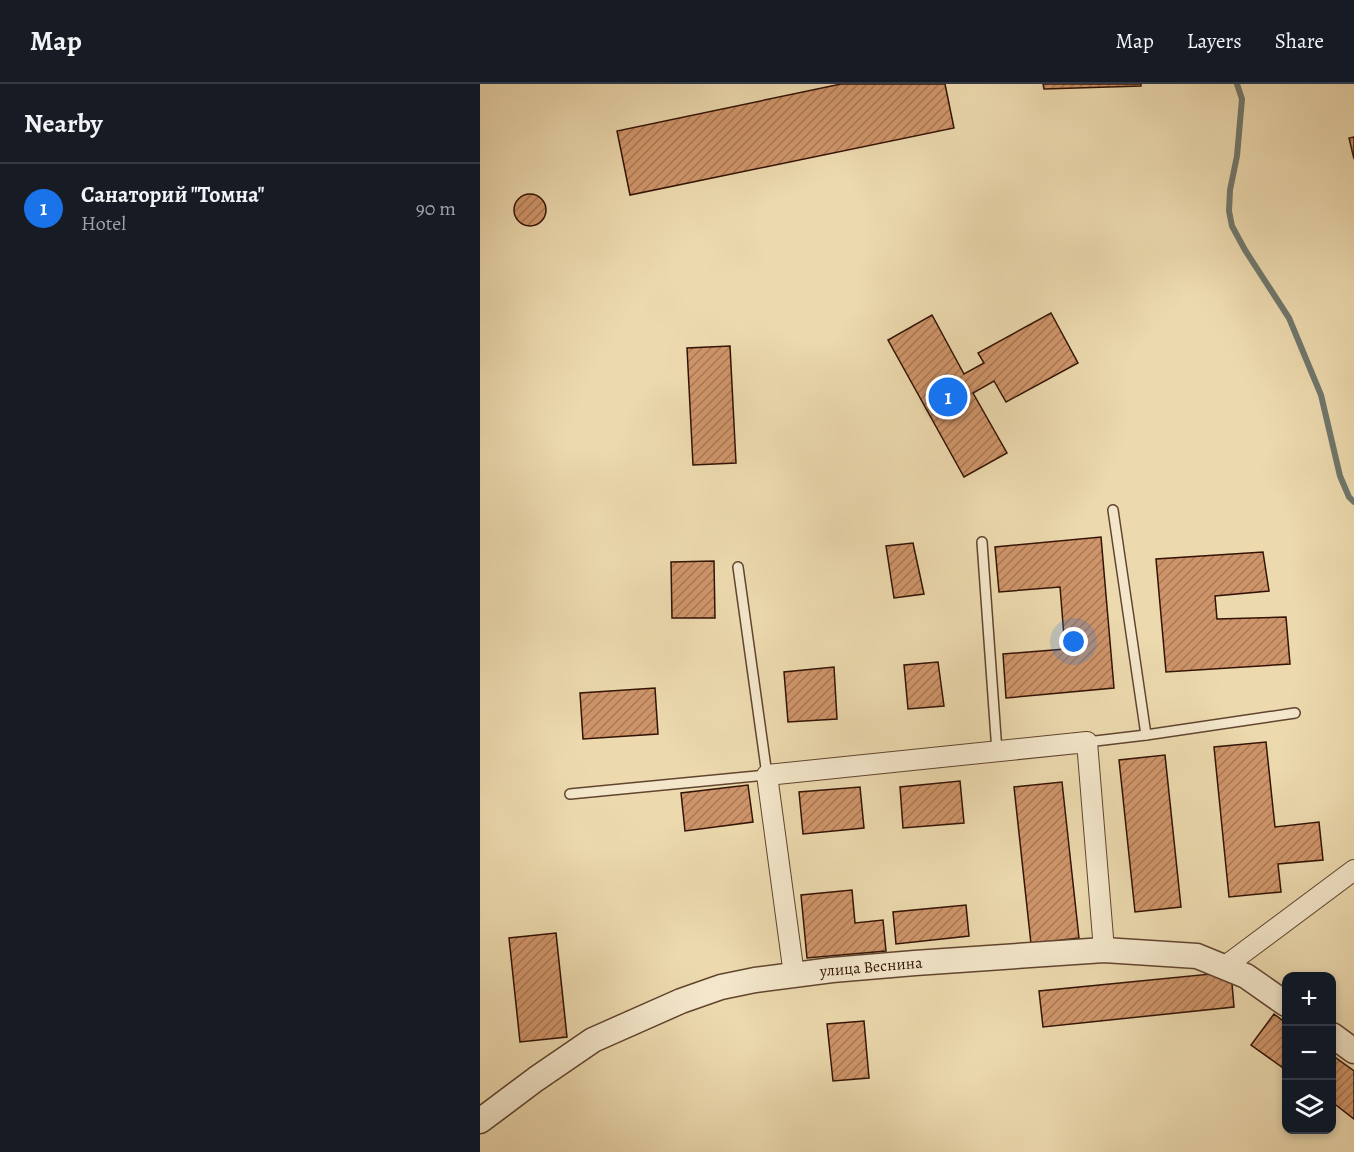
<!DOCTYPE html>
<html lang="en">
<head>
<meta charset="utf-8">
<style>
  body { margin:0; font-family:Alegreya,serif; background:#20242c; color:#f1f3f6 }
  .controls { position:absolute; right:18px; bottom:18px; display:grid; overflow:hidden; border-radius:12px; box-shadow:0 3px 9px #0003 }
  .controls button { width:54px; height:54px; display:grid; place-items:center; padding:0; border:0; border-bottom:2px solid #363941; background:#171b24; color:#f1f3f6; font:30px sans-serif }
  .you { position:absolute; left:594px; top:558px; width:21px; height:21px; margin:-15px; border:4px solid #fff; border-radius:50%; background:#1a73e8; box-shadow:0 0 0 9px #1a73e833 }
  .badge { display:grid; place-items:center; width:39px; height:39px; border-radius:50%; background:#1a73e8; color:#fff; font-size:20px; font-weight:700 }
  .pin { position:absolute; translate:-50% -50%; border:3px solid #fff; box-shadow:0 2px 6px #0006 }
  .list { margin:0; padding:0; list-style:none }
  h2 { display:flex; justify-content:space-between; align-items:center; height:78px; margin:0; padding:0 24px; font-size:26px }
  h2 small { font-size:20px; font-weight:400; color:#9ea1a6 }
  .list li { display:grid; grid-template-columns:39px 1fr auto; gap:18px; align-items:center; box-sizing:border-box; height:90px; padding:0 24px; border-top:2px solid #363941 }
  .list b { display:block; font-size:22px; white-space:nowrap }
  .list p { margin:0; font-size:20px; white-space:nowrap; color:#9ea1a6 }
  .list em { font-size:20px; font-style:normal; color:#9ea1a6 }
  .icon { flex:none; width:33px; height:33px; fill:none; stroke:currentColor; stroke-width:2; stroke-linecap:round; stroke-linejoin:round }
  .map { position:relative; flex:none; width:874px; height:1068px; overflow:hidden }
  header { display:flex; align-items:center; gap:36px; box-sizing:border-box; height:84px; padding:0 30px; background:#171b24; border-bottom:2px solid #363941 }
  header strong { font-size:28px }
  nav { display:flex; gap:33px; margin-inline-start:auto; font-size:21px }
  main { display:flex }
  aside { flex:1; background:#171b24 }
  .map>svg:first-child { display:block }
</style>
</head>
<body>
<header>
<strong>Map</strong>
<nav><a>Map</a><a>Layers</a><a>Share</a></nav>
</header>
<main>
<aside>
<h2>Nearby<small></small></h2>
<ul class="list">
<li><span class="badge">1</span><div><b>Санаторий &quot;Томна&quot;</b><p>Hotel</p></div><em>90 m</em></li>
</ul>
</aside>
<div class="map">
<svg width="874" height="1068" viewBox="0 0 874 1068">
  <defs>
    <pattern id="building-hatch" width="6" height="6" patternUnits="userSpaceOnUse" patternTransform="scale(1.5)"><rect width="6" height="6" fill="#cf956a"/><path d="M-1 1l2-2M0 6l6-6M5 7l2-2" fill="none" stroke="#a97855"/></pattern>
  </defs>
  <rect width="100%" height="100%" fill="#ecd9ae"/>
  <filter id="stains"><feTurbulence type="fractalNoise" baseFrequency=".00333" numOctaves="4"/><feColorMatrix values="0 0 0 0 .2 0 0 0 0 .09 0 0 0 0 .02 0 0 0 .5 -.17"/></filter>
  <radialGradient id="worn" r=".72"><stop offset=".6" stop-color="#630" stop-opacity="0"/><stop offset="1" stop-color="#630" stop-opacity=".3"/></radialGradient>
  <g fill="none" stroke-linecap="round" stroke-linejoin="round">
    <polyline stroke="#70776c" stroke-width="6" points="757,0 762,15 757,72 750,106 749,127 752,142 765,166 809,234 841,311 860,392 869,413 874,418"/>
  </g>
  <g fill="url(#building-hatch)" stroke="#331305" stroke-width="1.5">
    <polygon points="361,0 465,0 474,44 150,111 137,47"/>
    <polygon points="563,0 661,0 661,2 564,5"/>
    <polygon points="874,53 874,75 869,54"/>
    <circle cx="50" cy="126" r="16"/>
    <polygon points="571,229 598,279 526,318 514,297 493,309 527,369 484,393 408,256 452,231 484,290 504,279 498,269"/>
    <polygon points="250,262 256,379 213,381 207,264"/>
    <polygon points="621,453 634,604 526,614 523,570 585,565 580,503 519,508 515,463"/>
    <polygon points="433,459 444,510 414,514 406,462"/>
    <polygon points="783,468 789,507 735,512 737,535 806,533 810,580 686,588 676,475"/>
    <polygon points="234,477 235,534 192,534 191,478"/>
    <polygon points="458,578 464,622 428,625 424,581"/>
    <polygon points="354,583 357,635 308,638 304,588"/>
    <polygon points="175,604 178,650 103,655 100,609"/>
    <polygon points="786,658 795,743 839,738 843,776 798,780 801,808 749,813 734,663"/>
    <polygon points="685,671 701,823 655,828 639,676"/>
    <polygon points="480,697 484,739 423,744 420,703"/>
    <polygon points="582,698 599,854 551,860 534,703"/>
    <polygon points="268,701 273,738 205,747 201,709"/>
    <polygon points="380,703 384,744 323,750 319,708"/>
    <polygon points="372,806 375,839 403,836 406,867 327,874 321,811"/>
    <polygon points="486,821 489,852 416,860 413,828"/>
    <polygon points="76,849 87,953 40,958 29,854"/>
    <polygon points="751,888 754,923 563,943 559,907"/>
    <polygon points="794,930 806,939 806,986 771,961"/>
    <polygon points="384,937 389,994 353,997 347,940"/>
    <polygon points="852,971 874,987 874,1035 852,1018"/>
  </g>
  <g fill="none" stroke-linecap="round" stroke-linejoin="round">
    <defs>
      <g id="service">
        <polyline points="633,426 666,651"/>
        <polyline points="502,458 517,668"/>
        <polyline points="607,658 666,651 815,629"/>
        <polyline points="90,710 287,691 258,483"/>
      </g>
      <g id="minor">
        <polyline points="744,883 874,786"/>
        <polyline points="314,891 287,691 607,658 624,866"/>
      </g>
      <g id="tertiary">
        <polyline points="852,951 874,967"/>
        <polyline points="0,1037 56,995 113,956 201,917 241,903 275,896 352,886 435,879 624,866 717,872 766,892 806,920"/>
      </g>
    </defs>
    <use href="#service" stroke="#61442f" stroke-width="12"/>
    <use href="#minor" stroke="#61442f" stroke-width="22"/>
    <use href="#tertiary" stroke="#61442f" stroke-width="27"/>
    <use href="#service" stroke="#f3e6ca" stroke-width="9"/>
    <use href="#minor" stroke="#f3e6ca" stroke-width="20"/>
    <use href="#tertiary" stroke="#f3e6ca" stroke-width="24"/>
  </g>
  <g text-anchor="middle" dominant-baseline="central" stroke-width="5" stroke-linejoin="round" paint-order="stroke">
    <g font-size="16" fill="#331305" stroke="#f3e6ca">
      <text transform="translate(391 883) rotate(-5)">улица Веснина</text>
    </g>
  </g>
  <rect width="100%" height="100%" filter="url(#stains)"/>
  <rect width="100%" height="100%" fill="url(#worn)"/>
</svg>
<div class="controls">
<button>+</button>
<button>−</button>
<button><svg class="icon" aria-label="layers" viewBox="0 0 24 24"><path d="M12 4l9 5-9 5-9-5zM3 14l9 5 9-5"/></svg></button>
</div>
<div class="you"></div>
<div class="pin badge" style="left:468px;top:313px">1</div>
</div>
</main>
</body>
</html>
